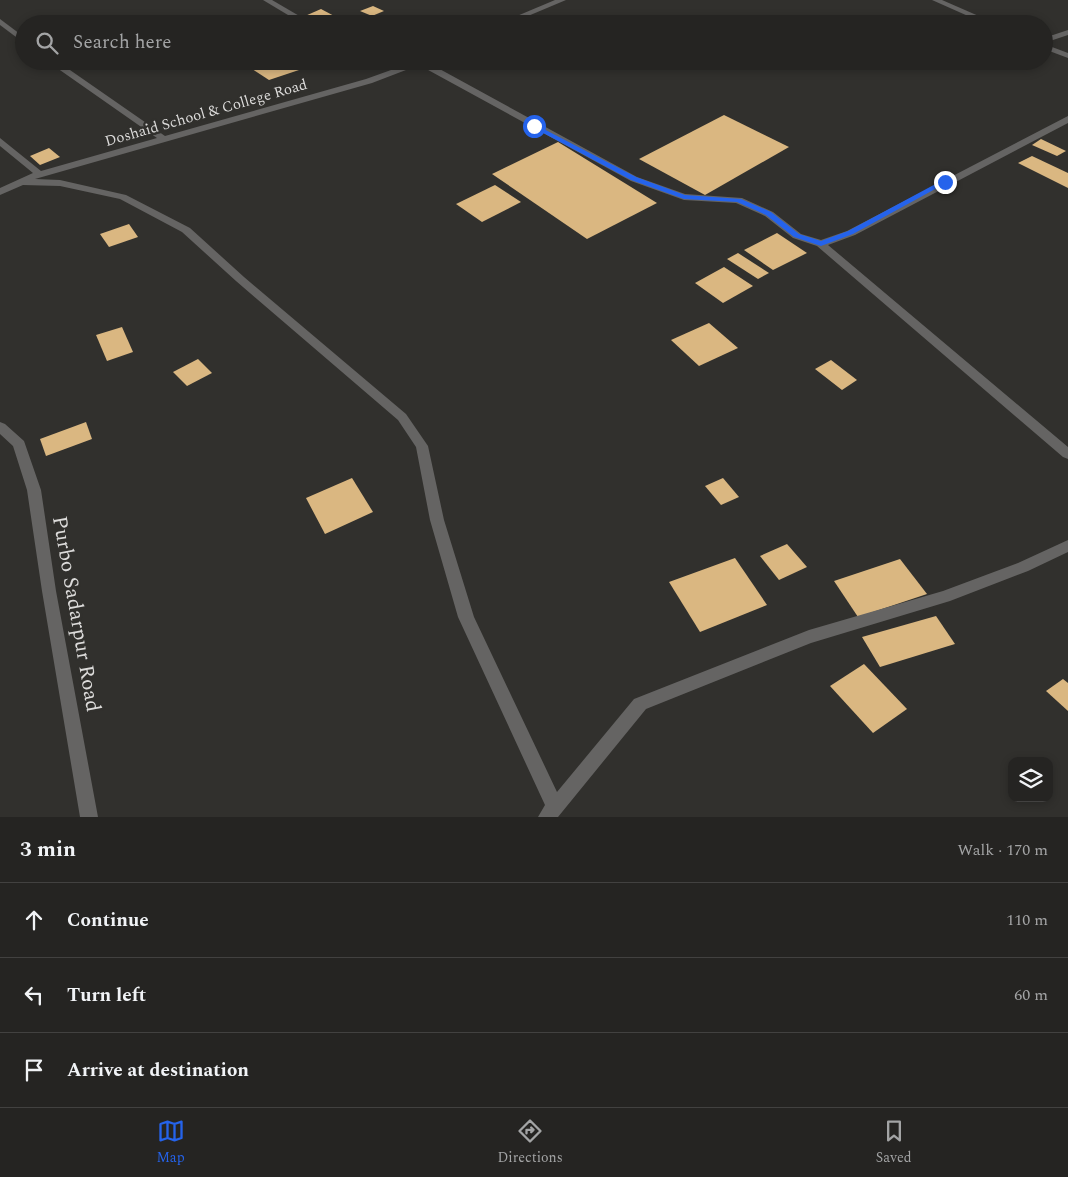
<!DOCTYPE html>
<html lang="en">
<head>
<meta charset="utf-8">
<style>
  body { margin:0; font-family:Spectral,serif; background:#31302f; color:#f1f3f6 }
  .controls { position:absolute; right:15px; bottom:15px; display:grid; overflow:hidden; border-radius:10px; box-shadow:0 2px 8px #0003 }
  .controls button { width:45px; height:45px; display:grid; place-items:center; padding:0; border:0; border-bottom:1px solid #424140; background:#252422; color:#f1f3f6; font:25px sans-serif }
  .stop { position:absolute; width:15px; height:15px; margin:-11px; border:4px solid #2563eb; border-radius:50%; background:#fff }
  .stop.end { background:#2563eb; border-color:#fff; box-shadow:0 1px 5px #0008 }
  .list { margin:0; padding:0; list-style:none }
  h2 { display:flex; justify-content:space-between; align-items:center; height:65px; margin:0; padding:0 20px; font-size:21px }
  h2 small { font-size:16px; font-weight:400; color:#a3a4a5 }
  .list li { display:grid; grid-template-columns:32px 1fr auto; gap:15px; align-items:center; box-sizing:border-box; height:75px; padding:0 20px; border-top:1px solid #424140 }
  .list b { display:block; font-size:19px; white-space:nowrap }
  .list em { font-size:16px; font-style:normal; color:#a3a4a5 }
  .icon { flex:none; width:28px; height:28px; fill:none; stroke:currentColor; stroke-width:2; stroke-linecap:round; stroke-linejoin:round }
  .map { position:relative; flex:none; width:1068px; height:817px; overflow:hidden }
  .search { position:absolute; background:#252422; box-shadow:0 2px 8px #0003; left:15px; right:15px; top:15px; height:55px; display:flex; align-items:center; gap:12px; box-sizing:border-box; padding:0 18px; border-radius:28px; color:#a3a4a5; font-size:19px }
  .sheet { height:290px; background:#252422 }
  nav { display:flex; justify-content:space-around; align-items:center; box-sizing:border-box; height:70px; border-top:1px solid #424140; background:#252422; font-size:14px; color:#a3a4a5 }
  nav a { display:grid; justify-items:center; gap:2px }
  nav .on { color:#2563eb }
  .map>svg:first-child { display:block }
</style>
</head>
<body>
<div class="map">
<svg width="1068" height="817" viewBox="0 0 1068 817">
  <rect width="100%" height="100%" fill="#31302d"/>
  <g fill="#dab781">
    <polygon points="373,6 384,11 372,16 360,11"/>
    <polygon points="321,9 338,18 321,24 305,16"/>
    <polygon points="425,15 445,24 404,24"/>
    <polygon points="274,61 300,61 308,67 269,80 252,69"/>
    <polygon points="724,115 789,147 705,195 639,159"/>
    <polygon points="1041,139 1066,151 1057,156 1032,145"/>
    <polygon points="558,142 657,203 587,239 492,174"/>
    <polygon points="49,148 60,157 40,165 30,156"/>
    <polygon points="1032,156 1068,173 1068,188 1018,163"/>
    <polygon points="495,185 521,202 482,222 456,204"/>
    <polygon points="129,224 138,237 109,247 100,234"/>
    <polygon points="777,233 807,253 773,270 744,250"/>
    <polygon points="738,253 769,273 758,279 727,259"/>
    <polygon points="724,267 753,286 723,303 695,283"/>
    <polygon points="709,323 738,348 699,366 671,340"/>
    <polygon points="122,327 133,352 107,361 96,335"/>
    <polygon points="198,359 212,373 187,386 173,372"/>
    <polygon points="831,360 857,380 842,390 815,369"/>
    <polygon points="86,422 92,439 46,456 40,439"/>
    <polygon points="352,478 373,512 325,534 306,498"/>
    <polygon points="723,478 739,497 721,505 705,486"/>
    <polygon points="787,544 807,567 779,580 760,556"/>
    <polygon points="735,558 767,605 700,632 669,582"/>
    <polygon points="900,559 927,594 858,617 834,581"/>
    <polygon points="936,616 955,644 880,667 862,637"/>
    <polygon points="864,664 907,709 873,733 830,686"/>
    <polygon points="1063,679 1068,683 1068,711 1046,691"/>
  </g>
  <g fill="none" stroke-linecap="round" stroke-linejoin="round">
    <g fill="#656463" fill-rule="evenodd">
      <polygon points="263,0 272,0 313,24 303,24"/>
      <polygon points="555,0 566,0 509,24 498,24"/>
      <polygon points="932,0 942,0 997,24 986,24"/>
      <polygon points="0,19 24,37 24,43 0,25"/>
      <polygon points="1068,30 1068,35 1044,43 1044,38"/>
      <polygon points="1044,44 1068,53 1068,58 1044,49"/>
      <polygon points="47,61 57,61 165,136 366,79 391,70 376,61 387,61 398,67 413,61 425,61 637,177 685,194 742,198 773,212 801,234 821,240 847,231 1068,116 1068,123 855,235 828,245 1068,447 1068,459 1063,457 817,246 793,238 765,216 736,203 684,200 631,181 419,65 372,83 35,179 60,180 126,195 190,228 244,277 406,414 428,446 444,520 474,617 557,792 634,699 809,630 943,591 1018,563 1068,540 1068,552 1028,571 950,601 811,643 646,709 558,817 538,817 545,805 458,617 430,520 416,447 398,420 236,281 182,232 120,199 60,186 23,185 0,195 0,188 33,173 0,146 0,138 41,171 157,138"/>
      <polygon points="0,422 5,424 24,441 41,490 56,591 98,817 80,817 42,591 27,490 13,446 0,434"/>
    </g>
  </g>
  <polygon fill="#2563eb" points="532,125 536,125 636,177 685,195 741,199 771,212 799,234 821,241 848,231 943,180 948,182 853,234 821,246 794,237 766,215 737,202 684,199 631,180 532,127"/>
  <g text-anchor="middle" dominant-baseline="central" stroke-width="5" stroke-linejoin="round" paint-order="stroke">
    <g font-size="15" fill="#dcdbda" stroke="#31302d">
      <text transform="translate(206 113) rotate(-16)">Doshaid School &amp; College Road</text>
    </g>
    <g font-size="21" fill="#dcdbda" stroke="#31302d">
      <text transform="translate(76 614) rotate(80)">Purbo Sadarpur Road</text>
    </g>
  </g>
</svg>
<div class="controls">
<button><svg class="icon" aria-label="layers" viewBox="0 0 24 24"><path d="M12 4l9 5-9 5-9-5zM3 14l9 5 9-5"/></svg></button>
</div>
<div class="stop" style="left:534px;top:126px"></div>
<div class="stop end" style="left:945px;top:182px"></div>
<div class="search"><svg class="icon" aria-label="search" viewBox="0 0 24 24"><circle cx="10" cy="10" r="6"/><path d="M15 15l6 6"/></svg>Search here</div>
</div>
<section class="sheet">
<h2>3 min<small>Walk · 170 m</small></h2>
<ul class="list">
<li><svg class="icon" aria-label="ahead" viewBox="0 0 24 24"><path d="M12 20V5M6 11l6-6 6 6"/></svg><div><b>Continue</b></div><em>110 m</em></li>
<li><svg class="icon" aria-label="left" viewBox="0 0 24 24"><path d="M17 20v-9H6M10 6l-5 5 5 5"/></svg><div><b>Turn left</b></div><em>60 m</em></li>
<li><svg class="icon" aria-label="arrive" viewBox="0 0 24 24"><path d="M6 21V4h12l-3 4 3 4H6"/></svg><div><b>Arrive at destination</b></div></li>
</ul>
</section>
<nav>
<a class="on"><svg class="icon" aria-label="map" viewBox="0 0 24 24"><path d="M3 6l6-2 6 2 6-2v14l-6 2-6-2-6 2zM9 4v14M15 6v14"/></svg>Map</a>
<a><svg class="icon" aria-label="directions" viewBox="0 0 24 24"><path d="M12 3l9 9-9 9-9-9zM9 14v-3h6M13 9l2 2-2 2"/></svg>Directions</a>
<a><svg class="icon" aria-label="saved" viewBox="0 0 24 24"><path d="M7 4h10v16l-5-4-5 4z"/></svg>Saved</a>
</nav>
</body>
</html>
